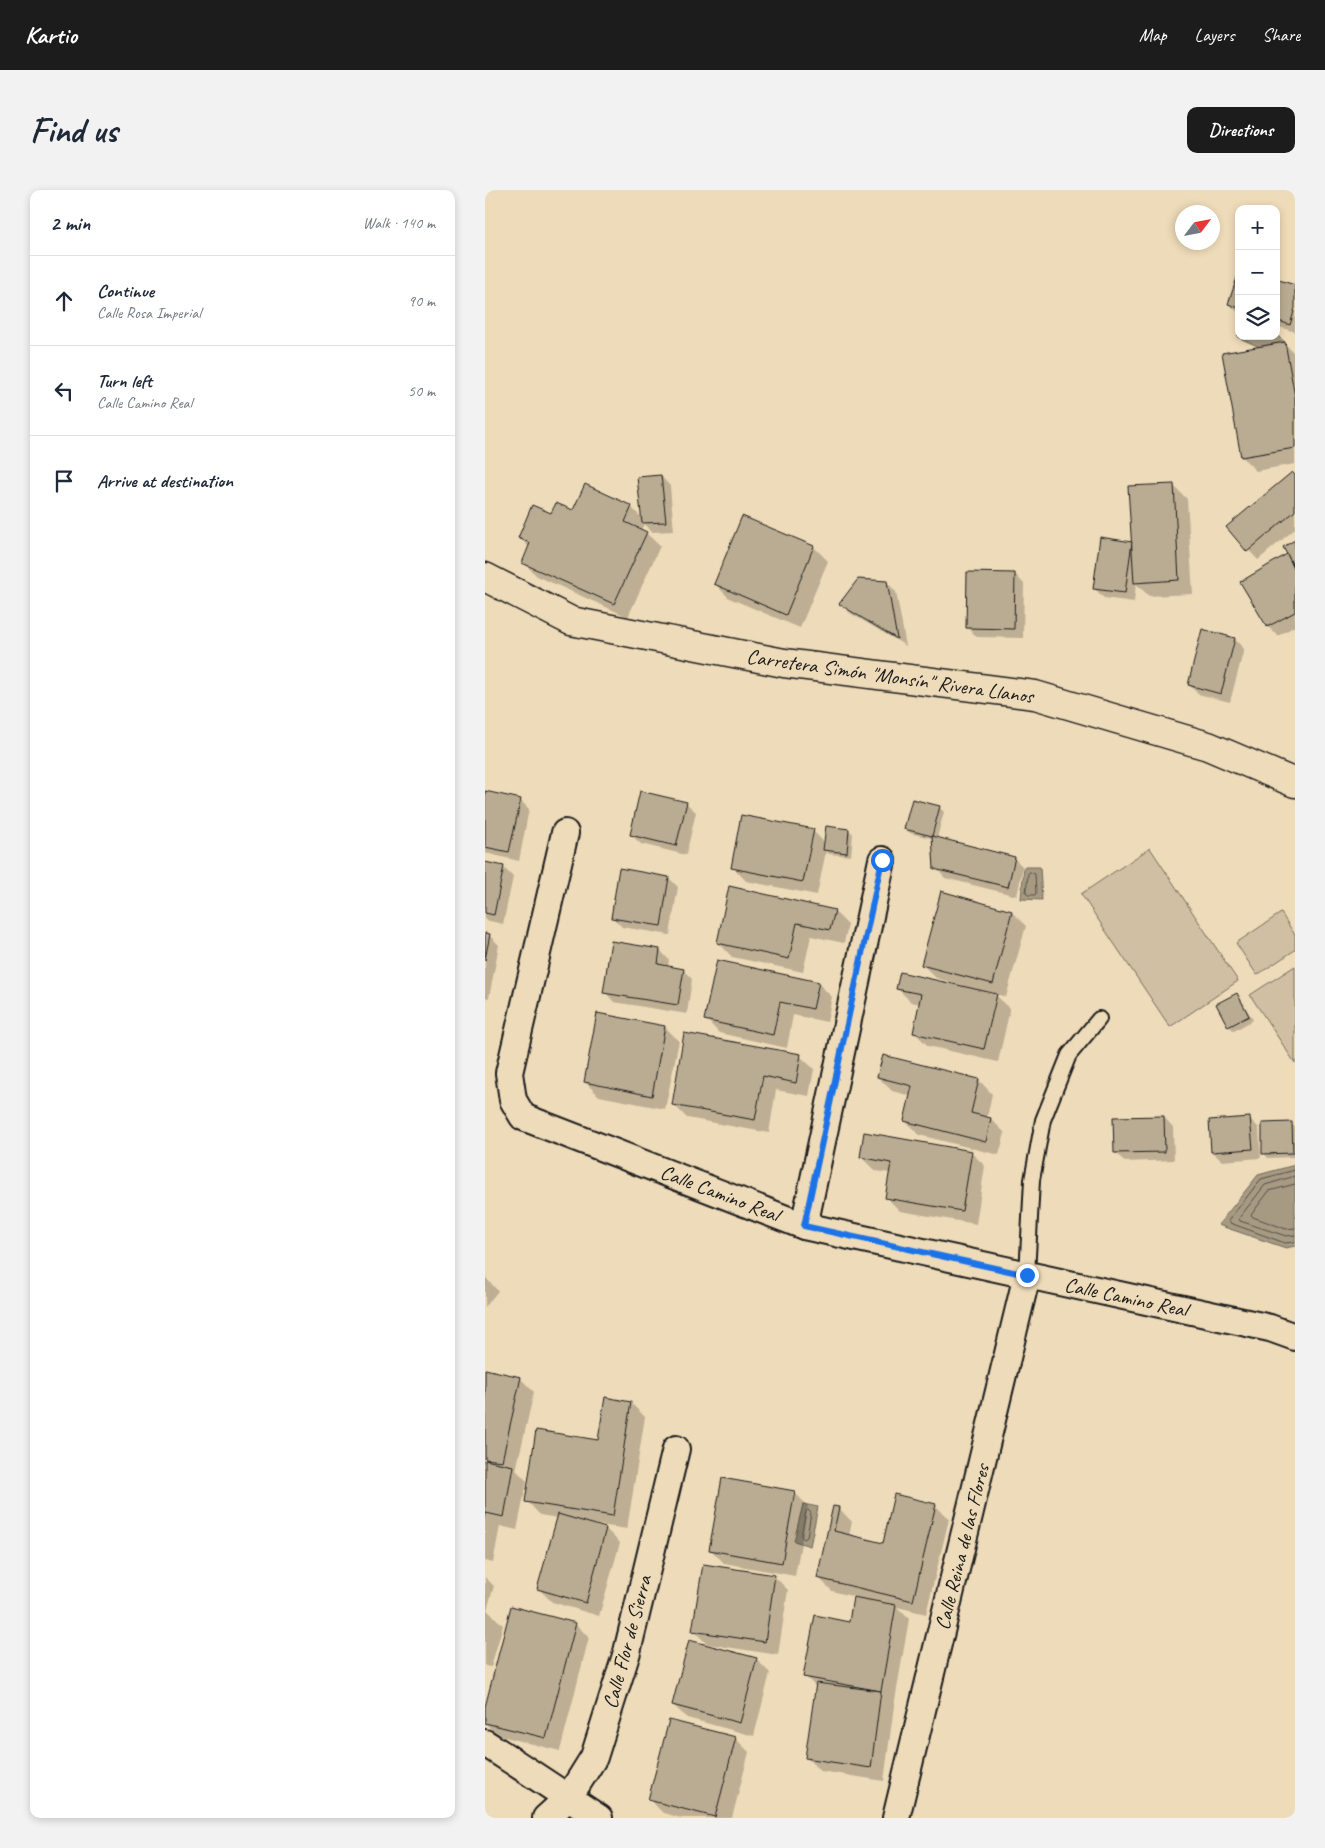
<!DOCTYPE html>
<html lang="en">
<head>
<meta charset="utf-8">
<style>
  body { margin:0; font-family:Caveat,sans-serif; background:#f2f2f3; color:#1f2937 }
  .controls { position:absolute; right:15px; top:15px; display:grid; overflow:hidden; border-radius:10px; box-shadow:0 2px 8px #0003 }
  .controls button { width:45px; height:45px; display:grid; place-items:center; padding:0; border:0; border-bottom:1px solid #e0e1e3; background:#fff; color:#1f2937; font:25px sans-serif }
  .compass { position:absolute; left:690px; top:15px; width:45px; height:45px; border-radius:50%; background:#fff; box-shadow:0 2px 8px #0003; rotate:58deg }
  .stop { position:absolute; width:15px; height:15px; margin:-11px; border:4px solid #1a73e8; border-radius:50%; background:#fff }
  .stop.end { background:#1a73e8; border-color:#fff; box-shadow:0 1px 5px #0008 }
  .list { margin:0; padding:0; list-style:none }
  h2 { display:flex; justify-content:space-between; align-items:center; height:65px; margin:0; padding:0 20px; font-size:21px }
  h2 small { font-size:16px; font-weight:400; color:#747a83 }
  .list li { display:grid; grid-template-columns:32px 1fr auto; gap:15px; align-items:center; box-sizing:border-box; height:90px; padding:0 20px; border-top:1px solid #e0e1e3 }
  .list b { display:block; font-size:19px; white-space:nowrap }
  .list p { margin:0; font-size:16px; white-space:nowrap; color:#747a83 }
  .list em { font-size:16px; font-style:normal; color:#747a83 }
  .icon { flex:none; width:28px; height:28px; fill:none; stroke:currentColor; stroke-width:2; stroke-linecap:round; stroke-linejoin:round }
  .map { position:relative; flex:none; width:810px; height:1628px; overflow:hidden; border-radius:10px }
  header { display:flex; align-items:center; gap:30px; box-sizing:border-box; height:70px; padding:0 25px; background:#1c1c1c; color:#fff }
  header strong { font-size:24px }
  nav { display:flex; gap:28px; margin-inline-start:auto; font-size:18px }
  .intro { display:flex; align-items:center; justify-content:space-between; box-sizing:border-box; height:120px; padding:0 30px }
  h1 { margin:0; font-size:35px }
  .button { padding:12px 22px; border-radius:10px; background:#1c1c1c; color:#fff; font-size:18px; font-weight:700 }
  main { display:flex; gap:30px; padding:0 30px }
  aside { flex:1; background:#fff; border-radius:10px; box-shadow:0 2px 8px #0003 }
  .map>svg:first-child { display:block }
</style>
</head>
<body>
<header>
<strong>Kartio</strong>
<nav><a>Map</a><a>Layers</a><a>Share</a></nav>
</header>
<div class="intro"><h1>Find us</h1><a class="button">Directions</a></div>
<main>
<aside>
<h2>2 min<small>Walk · 140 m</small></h2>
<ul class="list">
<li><svg class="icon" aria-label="ahead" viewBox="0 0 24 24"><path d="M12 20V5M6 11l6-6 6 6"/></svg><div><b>Continue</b><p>Calle Rosa Imperial</p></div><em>90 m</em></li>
<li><svg class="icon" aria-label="left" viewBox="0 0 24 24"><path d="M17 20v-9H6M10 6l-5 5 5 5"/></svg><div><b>Turn left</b><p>Calle Camino Real</p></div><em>50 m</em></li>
<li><svg class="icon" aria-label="arrive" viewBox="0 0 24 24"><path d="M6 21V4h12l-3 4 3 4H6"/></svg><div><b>Arrive at destination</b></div></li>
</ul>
</aside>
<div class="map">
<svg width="810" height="1628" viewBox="0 0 810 1628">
  <rect width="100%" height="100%" fill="#eedbb9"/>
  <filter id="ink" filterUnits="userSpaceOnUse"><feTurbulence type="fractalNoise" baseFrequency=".02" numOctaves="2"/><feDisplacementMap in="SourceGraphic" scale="10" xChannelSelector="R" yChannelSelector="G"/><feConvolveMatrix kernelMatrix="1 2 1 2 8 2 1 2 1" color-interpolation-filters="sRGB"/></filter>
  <g filter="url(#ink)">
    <g fill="#d0bfa2" stroke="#766e5f">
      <polygon points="665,658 753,791 685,837 596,704"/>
      <polygon points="796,723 810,745 810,760 772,785 751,753"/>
      <polygon points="810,776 810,873 765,805"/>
    </g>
    <g fill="#a69a83" stroke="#6f685a">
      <polygon points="754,142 754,146 791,146 791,145 800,152 775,157 752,147"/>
      <polygon points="539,677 555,677 557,710 536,709"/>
      <polygon points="810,975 810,1056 801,1058 733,1035 773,985"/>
      <polygon points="318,1314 333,1317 325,1356 309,1351"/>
    </g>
    <g fill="#0003">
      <polygon points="754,86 754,123 744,114"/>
      <polygon points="791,90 810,96 810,142 791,136"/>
      <polygon points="799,153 810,164 810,274 771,281 757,267 739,164"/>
      <polygon points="176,286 185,296 189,341 167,342 159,334 156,340 161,343 175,356 143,427 52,386 38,372 45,358 34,347 67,325 146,317 157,328"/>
      <polygon points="810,286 810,339 773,370 743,338"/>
      <polygon points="688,295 702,309 708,404 664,406 651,394 649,412 619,408 609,398 616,349 648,354"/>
      <polygon points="258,327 329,357 343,371 315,438 244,408 230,394"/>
      <polygon points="810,351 810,436 793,446 783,437 757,392 802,366 806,370"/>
      <polygon points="530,384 539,394 538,448 492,447 482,437"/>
      <polygon points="402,392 411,402 421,456 365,423 356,414"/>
      <polygon points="750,449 759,459 745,512 713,504 704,495"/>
      <polygon points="0,603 35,610 44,619 34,671 0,663"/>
      <polygon points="201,613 211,622 201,665 156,654 146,645"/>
      <polygon points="454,617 459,622 452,648 529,668 538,677 532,706 460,688 451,678 449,649 425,643 421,639"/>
      <polygon points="364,640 368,644 366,666 344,664 341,661 332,705 261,691 248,677 328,641 340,653"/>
      <polygon points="0,673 18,677 28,687 18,734 0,730"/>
      <polygon points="184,688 193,697 185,745 137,737 127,727"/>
      <polygon points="457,703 527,722 541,736 521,807 510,804 525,819 513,872 443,856 429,842 435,814 426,812 412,798 478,798 478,796 451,788 437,774"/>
      <polygon points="349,721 363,735 359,753 326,746 318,782 247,767 234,753"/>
      <polygon points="0,744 4,745 14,755 4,808 0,807"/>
      <polygon points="127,753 175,760 184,770 183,777 198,780 207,789 202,824 129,812 120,802"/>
      <polygon points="333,793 347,807 342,832 308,825 302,858 234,843 221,829"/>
      <polygon points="751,804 756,809 768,830 749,841 744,836"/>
      <polygon points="113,824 180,837 194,851 180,919 114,906 100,892"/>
      <polygon points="315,866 329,879 324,906 291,900 284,943 202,928 188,914"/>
      <polygon points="393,887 494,890 507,904 502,928 506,929 520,943 514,965 434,945 420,931 426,906 407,901"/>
      <polygon points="679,927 688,937 689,970 640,972 630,962"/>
      <polygon points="765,929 774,938 776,968 737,971 727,962"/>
      <polygon points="806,934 810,937 810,967 783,968 779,963"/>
      <polygon points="486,962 500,976 491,1034 415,1021 401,1007 405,983 390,981 376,967"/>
      <polygon points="0,1087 13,1101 0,1117"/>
      <polygon points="0,1180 35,1188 49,1202 31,1280 42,1291 32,1340 15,1336 8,1373 0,1371"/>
      <polygon points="146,1213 160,1227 142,1339 108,1334 108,1336 121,1339 135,1353 114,1426 67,1412 53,1398 73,1328 55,1325 42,1311 114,1252"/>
      <polygon points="309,1302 323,1316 310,1386 239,1373 225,1359"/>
      <polygon points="450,1315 464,1329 441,1424 412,1417 424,1429 409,1516 399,1591 335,1581 321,1567 332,1498 320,1486 365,1433 370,1407 347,1401 333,1387 354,1318 367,1332 364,1346 399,1354"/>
      <polygon points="289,1386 303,1400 293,1465 222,1454 209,1441"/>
      <polygon points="0,1387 9,1396 2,1420 18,1435 6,1477 0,1476"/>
      <polygon points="90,1434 104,1447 75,1561 12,1545 0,1533 0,1522"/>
      <polygon points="271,1469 285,1483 269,1546 202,1528 188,1515"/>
      <polygon points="250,1548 264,1562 247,1628 196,1628 178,1623 164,1609"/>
    </g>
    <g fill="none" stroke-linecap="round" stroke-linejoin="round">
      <g stroke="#534e45" stroke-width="1">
        <polygon points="545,682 550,684 551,703 550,705 543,705 541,703 543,684"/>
        <polyline points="810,980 776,989 743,1031 745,1033 800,1053 810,1052"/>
        <polyline points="810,986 780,995 754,1028 755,1031 801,1046 810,1045"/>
        <polyline points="810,994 784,1001 766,1025 768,1027 801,1039 810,1038"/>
        <polygon points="323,1320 326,1323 322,1347 319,1349 316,1346 321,1322"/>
      </g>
    </g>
    <g fill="#baac92" stroke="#1c1c1c">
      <polygon points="754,82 754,118 743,114"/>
      <polygon points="791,89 810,95 810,118 805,135 791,130"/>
      <polygon points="800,152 810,207 810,258 756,267 737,163"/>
      <polygon points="807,282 810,285 810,321 762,362 741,337"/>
      <polygon points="176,285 181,332 157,333 152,287"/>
      <polygon points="100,294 147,316 140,332 162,342 129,414 37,373 45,353 33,348 47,315 66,323 71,313 88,320"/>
      <polygon points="689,294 694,390 649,393 643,296"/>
      <polygon points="257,326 329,356 301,425 229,394"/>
      <polygon points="615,347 647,352 640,403 608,399"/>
      <polygon points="810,350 810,379 798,357"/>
      <polygon points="802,364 810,381 810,422 782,437 755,392"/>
      <polygon points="482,382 530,383 529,439 481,438"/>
      <polygon points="373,389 402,391 412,449 354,414"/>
      <polygon points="717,439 750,448 736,504 703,495"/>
      <polygon points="0,601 36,609 24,662 0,657"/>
      <polygon points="155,601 202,612 191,656 145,645"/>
      <polygon points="427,609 455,616 447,646 419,639"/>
      <polygon points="256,625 329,639 318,692 246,678"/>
      <polygon points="341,636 364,639 362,663 338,660"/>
      <polygon points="447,646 530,667 523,697 449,679"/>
      <polygon points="0,672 19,676 9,725 0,723"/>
      <polygon points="134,678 184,687 176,736 126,728"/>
      <polygon points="244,696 350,720 345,740 312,733 304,769 232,753"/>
      <polygon points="456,701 527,721 508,794 436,775"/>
      <polygon points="0,743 5,744 0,770"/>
      <polygon points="126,751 175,759 173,774 199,779 193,815 118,803"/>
      <polygon points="232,770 334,792 328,819 295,812 288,845 219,830"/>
      <polygon points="415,782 512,804 499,859 428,843 436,804 411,799"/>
      <polygon points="752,803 764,826 743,837 731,814"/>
      <polygon points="112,823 180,836 167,906 99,892"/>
      <polygon points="199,843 316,864 311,893 278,886 270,930 187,915"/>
      <polygon points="398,865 494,889 486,923 506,928 501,952 419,931 427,896 392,887"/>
      <polygon points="679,926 680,962 629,963 628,927"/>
      <polygon points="765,927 768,959 726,962 724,930"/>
      <polygon points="807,932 808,963 777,964 777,933"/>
      <polygon points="379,942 487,961 477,1021 400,1008 406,973 375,967"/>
      <polygon points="0,1179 36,1187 17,1271 0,1269"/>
      <polygon points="120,1207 146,1212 128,1326 40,1312 51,1240 113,1250"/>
      <polygon points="0,1270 28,1276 19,1327 1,1323 0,1328"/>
      <polygon points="237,1288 310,1301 297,1373 224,1360"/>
      <polygon points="409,1304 451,1314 428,1411 332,1388 348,1316 354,1317 349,1341 398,1353"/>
      <polygon points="73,1324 121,1338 101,1413 52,1399"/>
      <polygon points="218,1374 290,1385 280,1452 207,1441"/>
      <polygon points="368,1407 411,1415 396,1501 318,1487 330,1425 364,1432"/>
      <polygon points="26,1416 91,1433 61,1548 0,1533 0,1517"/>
      <polygon points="204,1450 272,1468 255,1533 187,1515"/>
      <polygon points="331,1493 396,1501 386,1578 320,1568"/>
      <polygon points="184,1530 251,1547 230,1627 163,1610"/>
    </g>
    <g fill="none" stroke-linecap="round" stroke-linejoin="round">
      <defs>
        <polyline id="service" points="542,1085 547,990 558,930 584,865 614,829"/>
        <g id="minor">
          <polyline points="80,643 24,883 28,910 38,927 319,1036 785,1138 810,1147"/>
          <polyline points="319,1036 397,670"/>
          <polyline points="0,1553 114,1628"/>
          <polyline points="61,1628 84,1607 109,1567 142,1462 191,1259"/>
          <polyline points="411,1628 542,1085"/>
        </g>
        <polyline id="tertiary" points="0,387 86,431 299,473 550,505 723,556 810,593"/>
      </defs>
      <use href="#service" stroke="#1c1c1c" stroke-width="18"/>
      <use href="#minor" stroke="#1c1c1c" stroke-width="30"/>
      <use href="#tertiary" stroke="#1c1c1c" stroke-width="31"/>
      <use href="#service" stroke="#eedbb9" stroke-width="14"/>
      <use href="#minor" stroke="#eedbb9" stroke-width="26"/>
      <use href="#tertiary" stroke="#eedbb9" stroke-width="28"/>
    </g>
  </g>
  <g fill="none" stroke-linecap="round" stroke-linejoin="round" filter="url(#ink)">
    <polyline stroke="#1a73e8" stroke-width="6" points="397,670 319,1036 542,1085"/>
  </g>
  <g text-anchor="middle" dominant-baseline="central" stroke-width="4" stroke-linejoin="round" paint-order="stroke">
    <g font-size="21" fill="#1c1c1c" stroke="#eedbb9">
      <text transform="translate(405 486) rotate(8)">Carretera Simón "Monsín" Rivera Llanos</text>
      <text transform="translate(235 1003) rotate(21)">Calle Camino Real</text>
      <text transform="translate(641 1107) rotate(12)">Calle Camino Real</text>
      <text transform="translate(477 1357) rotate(-76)">Calle Reina de las Flores</text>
      <text transform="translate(142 1452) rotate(-75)">Calle Flor de Sierra</text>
    </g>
  </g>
</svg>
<div class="controls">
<button>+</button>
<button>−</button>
<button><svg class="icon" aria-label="layers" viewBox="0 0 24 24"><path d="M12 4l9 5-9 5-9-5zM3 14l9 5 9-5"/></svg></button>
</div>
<svg class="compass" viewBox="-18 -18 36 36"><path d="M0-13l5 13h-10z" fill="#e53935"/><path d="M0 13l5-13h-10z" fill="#747a83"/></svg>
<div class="stop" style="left:397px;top:670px"></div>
<div class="stop end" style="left:542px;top:1085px"></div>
</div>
</main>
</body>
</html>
